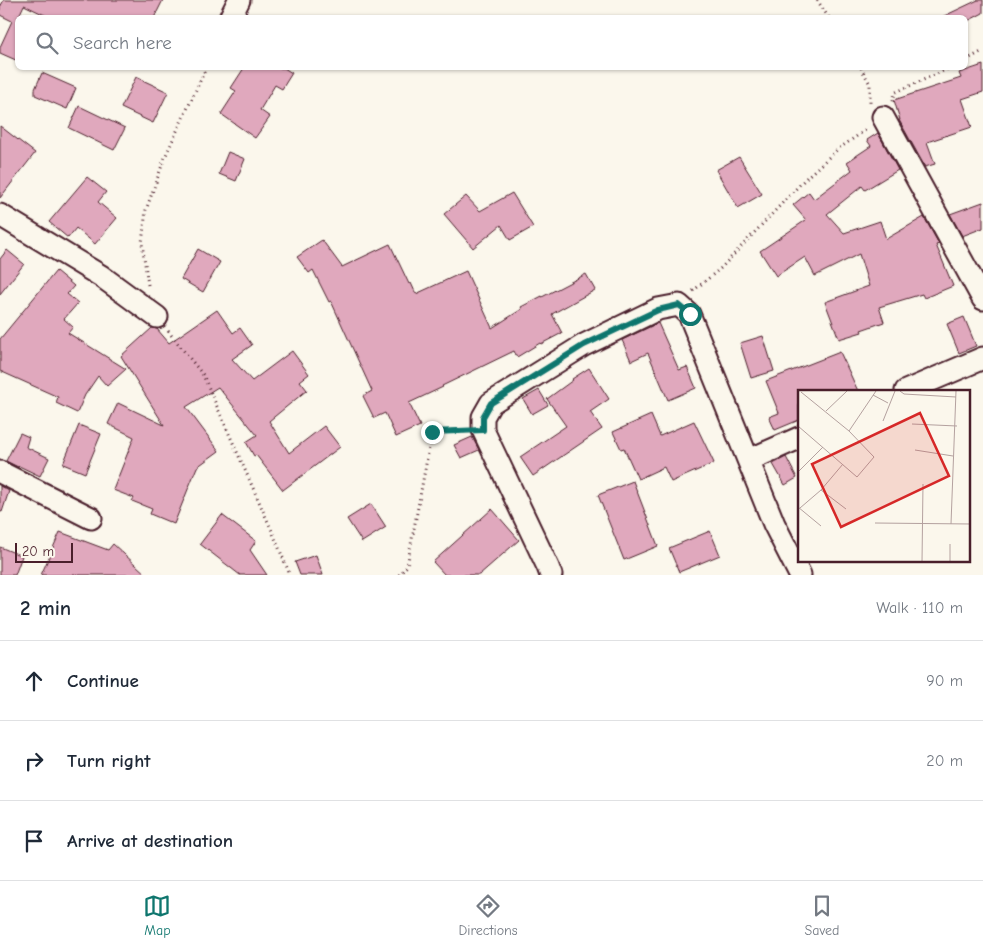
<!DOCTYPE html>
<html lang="en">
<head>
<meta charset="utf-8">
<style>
  body { margin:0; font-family:"Comic Neue",sans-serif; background:#f2f2f3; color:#1f2937 }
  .scale { position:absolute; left:15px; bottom:12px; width:58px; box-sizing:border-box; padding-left:5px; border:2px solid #4a1f2b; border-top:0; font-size:14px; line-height:18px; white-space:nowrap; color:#4a1f2b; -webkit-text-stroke:4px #fbf7ec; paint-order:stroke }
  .stop { position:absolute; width:15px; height:15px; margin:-11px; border:4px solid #0f766e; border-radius:50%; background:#fff }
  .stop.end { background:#0f766e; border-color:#fff; box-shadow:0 1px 5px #0008 }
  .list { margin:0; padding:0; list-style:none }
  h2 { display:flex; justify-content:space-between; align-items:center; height:65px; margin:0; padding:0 20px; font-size:21px }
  h2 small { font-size:16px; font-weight:400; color:#747a83 }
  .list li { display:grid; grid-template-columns:32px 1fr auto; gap:15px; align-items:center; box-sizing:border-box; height:80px; padding:0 20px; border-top:1px solid #e0e1e3 }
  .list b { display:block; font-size:19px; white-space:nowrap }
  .list em { font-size:16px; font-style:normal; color:#747a83 }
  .icon { flex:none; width:28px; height:28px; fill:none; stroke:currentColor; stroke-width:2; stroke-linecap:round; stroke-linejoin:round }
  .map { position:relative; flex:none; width:983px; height:575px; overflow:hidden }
  .search { position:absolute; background:#fff; box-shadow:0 1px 4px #0004; left:15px; right:15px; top:15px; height:55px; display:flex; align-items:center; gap:12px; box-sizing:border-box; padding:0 18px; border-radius:8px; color:#747a83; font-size:19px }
  .sheet { height:305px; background:#fff }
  nav { display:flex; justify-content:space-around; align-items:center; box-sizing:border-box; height:70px; border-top:1px solid #e0e1e3; background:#fff; font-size:14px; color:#747a83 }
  nav a { display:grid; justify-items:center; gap:2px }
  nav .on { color:#0f766e }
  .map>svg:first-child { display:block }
</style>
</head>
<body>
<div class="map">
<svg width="983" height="575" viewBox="0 0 983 575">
  <rect width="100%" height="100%" fill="#fbf7ec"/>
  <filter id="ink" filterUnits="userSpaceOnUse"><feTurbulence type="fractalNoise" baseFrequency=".02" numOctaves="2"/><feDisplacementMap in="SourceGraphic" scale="10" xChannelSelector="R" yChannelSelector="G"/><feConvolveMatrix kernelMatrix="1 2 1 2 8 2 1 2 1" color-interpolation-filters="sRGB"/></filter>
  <g filter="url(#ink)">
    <g fill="#e0a8bd" stroke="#4a1f2b">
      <polygon points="4,0 163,0 154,18 51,18 24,5 18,18 18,61 0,53 0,47 12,21 0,15 0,7"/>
      <polygon points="978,0 983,0 983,13 966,22 966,18 940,18"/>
      <polygon points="983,65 983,92 962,99 972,127 927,142 935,164 925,167 899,120 900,120 894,100 961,78 959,73"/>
      <polygon points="244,68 284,68 292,73 282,89 275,85 260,110 270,117 255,138 221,114 236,91 231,88"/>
      <polygon points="42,73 76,88 67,109 35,95 35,89"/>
      <polygon points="136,77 168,92 153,123 121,108"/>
      <polygon points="79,106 125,128 114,150 69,128"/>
      <polygon points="0,126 35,153 0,198"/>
      <polygon points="878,133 898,170 865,190 862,186 827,214 844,233 880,221 886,239 924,217 939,244 936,245 953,286 924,298 922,294 879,307 884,322 861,330 862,332 839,339 825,302 869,286 859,254 815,276 805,257 776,276 760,251 806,220 793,205 809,192 814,199 852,170 847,162 871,146 867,140"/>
      <polygon points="228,152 245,159 236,181 219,174"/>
      <polygon points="739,157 762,194 738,208 716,170"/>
      <polygon points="87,177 106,192 98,202 117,218 95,244 76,228 68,238 49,222"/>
      <polygon points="512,193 533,227 510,240 501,225 473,248 444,214 466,196 480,211"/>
      <polygon points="983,202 983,228 962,236 950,214"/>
      <polygon points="322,240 342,267 390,244 409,284 411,283 416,294 466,271 492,328 522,309 521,307 542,296 542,297 586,274 595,290 552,314 562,333 541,344 540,343 517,357 514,351 442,386 443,387 409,403 420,426 396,437 385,413 374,418 363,396 372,391 331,301 329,302 313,270 309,273 297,257"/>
      <polygon points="198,249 220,262 203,292 181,279"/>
      <polygon points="7,250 24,264 0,294 0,259"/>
      <polygon points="56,271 74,286 67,294 78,303 64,319 73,327 68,333 126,369 107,386 98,376 85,395 77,413 56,403 58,397 0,371 0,339"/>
      <polygon points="217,310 233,333 240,328 252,345 232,359 252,381 292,351 309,374 300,381 307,390 269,421 289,453 324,426 340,447 283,490 256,455 254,456 246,442 257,435 218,387 186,407 219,451 197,467 174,524 150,514 152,509 132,501 134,498 113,490 134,437 108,424 118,403 164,425 121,356 152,328 157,329 169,343"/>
      <polygon points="964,317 976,346 959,353 947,324"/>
      <polygon points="658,323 679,370 687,367 696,388 668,400 648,353 631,361 622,340"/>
      <polygon points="763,336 774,371 751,378 740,343"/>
      <polygon points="840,352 858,391 799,391 799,420 775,430 769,417 779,413 766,381"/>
      <polygon points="589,368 609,399 590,412 602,429 533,476 520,457 566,426 547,399 573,380 572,379"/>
      <polygon points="539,390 548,405 532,414 523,399"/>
      <polygon points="651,415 660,436 694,421 714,463 671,482 664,467 638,479 624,448 621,449 613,432"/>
      <polygon points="79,425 101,434 85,473 63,464"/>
      <polygon points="20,433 29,437 26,447 49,458 40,476 19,466 18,467 6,461"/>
      <polygon points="472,437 479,450 461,458 454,445"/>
      <polygon points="786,457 797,478 785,485 773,464"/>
      <polygon points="633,481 658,546 624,560 598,495"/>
      <polygon points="0,486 9,491 2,512 0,511"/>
      <polygon points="371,504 386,527 362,542 347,519"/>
      <polygon points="492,509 519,540 479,575 445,575 433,562"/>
      <polygon points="222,515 256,541 250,550 267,575 240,575 200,544"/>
      <polygon points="710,531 720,555 679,572 669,548"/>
      <polygon points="60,532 108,550 113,544 147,575 41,575"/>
      <polygon points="0,547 22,556 15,575 0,575"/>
      <polygon points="316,555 323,575 300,575 295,562"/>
    </g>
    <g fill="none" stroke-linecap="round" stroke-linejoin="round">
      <defs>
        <g id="minor">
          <polyline points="230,18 239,0"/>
          <polyline points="883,117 983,299"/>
          <polyline points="0,215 101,276 157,317"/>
          <polyline points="906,391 983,358"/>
          <polyline points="749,460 799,438"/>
          <polyline points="0,472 91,518"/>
          <polyline points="551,575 548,567 483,430 483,417 491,403 584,345 658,309 679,305 689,314 774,524 800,575"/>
        </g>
      </defs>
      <use href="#minor" stroke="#4a1f2b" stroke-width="25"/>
      <g stroke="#4a1f2b" stroke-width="3" stroke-dasharray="1 4" stroke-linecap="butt">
        <polyline points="817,0 829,18"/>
        <polyline points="966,60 983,51"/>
        <polyline points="861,68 870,84 870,102"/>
        <polyline points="892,101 896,92 950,68"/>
        <polyline points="148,285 142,243 146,210 165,157 206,68"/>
        <polyline points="693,291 721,268 807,177 837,150 867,129"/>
        <polyline points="168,331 203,375 272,531 290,575"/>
        <polyline points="399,575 407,566 432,432 465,431"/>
      </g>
      <use href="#minor" stroke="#fbf7ec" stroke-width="21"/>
    </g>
  </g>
  <g fill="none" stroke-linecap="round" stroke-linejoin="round" filter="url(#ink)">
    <polyline stroke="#0f766e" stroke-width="6" points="432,432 483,430 483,417 491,403 584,345 658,310 679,305 690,314"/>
  </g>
  <g transform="translate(798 390)">
    <rect width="172" height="172" fill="#fbf7ec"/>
    <path fill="none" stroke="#b4a19f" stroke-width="1" d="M 102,1 L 106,4 L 158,7M 75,5 L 90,13M 28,21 L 49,1M 85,31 L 97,1M 114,34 L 159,36M 0,36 L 59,87 L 76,67 L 51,41 L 3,2M 51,41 L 78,1M 117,60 L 155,66M 0,82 L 25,57M 23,100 L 45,74M 0,117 L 23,136M 2,118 L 23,100 L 48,119M 77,133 L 173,134M 153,134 L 158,1M 124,172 L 125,94M 152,172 L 152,154"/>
    <path fill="#d62828" fill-opacity="0.15" stroke="#d62828" stroke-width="2.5" d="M 122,23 L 151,86 L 43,137 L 14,74 Z"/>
    <rect width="172" height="172" fill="none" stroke="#4a1f2b" stroke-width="2.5"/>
  </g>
</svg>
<div class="scale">20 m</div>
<div class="stop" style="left:690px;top:314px"></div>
<div class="stop end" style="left:432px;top:432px"></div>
<div class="search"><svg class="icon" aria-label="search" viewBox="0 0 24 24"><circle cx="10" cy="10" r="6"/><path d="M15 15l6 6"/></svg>Search here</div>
</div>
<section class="sheet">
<h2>2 min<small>Walk · 110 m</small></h2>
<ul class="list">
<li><svg class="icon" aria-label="ahead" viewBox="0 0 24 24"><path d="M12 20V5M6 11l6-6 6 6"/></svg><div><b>Continue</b></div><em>90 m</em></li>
<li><svg class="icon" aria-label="right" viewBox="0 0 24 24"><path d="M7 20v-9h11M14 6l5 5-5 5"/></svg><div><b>Turn right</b></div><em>20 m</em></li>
<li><svg class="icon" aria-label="arrive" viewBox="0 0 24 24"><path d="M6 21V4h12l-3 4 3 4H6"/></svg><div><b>Arrive at destination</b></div></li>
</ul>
</section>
<nav>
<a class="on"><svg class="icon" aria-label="map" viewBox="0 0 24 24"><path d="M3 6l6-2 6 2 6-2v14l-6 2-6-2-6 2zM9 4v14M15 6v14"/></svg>Map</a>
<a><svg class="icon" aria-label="directions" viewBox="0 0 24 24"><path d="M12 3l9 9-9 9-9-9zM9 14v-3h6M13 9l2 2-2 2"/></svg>Directions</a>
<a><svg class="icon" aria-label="saved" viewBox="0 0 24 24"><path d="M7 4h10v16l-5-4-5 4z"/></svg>Saved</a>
</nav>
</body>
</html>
